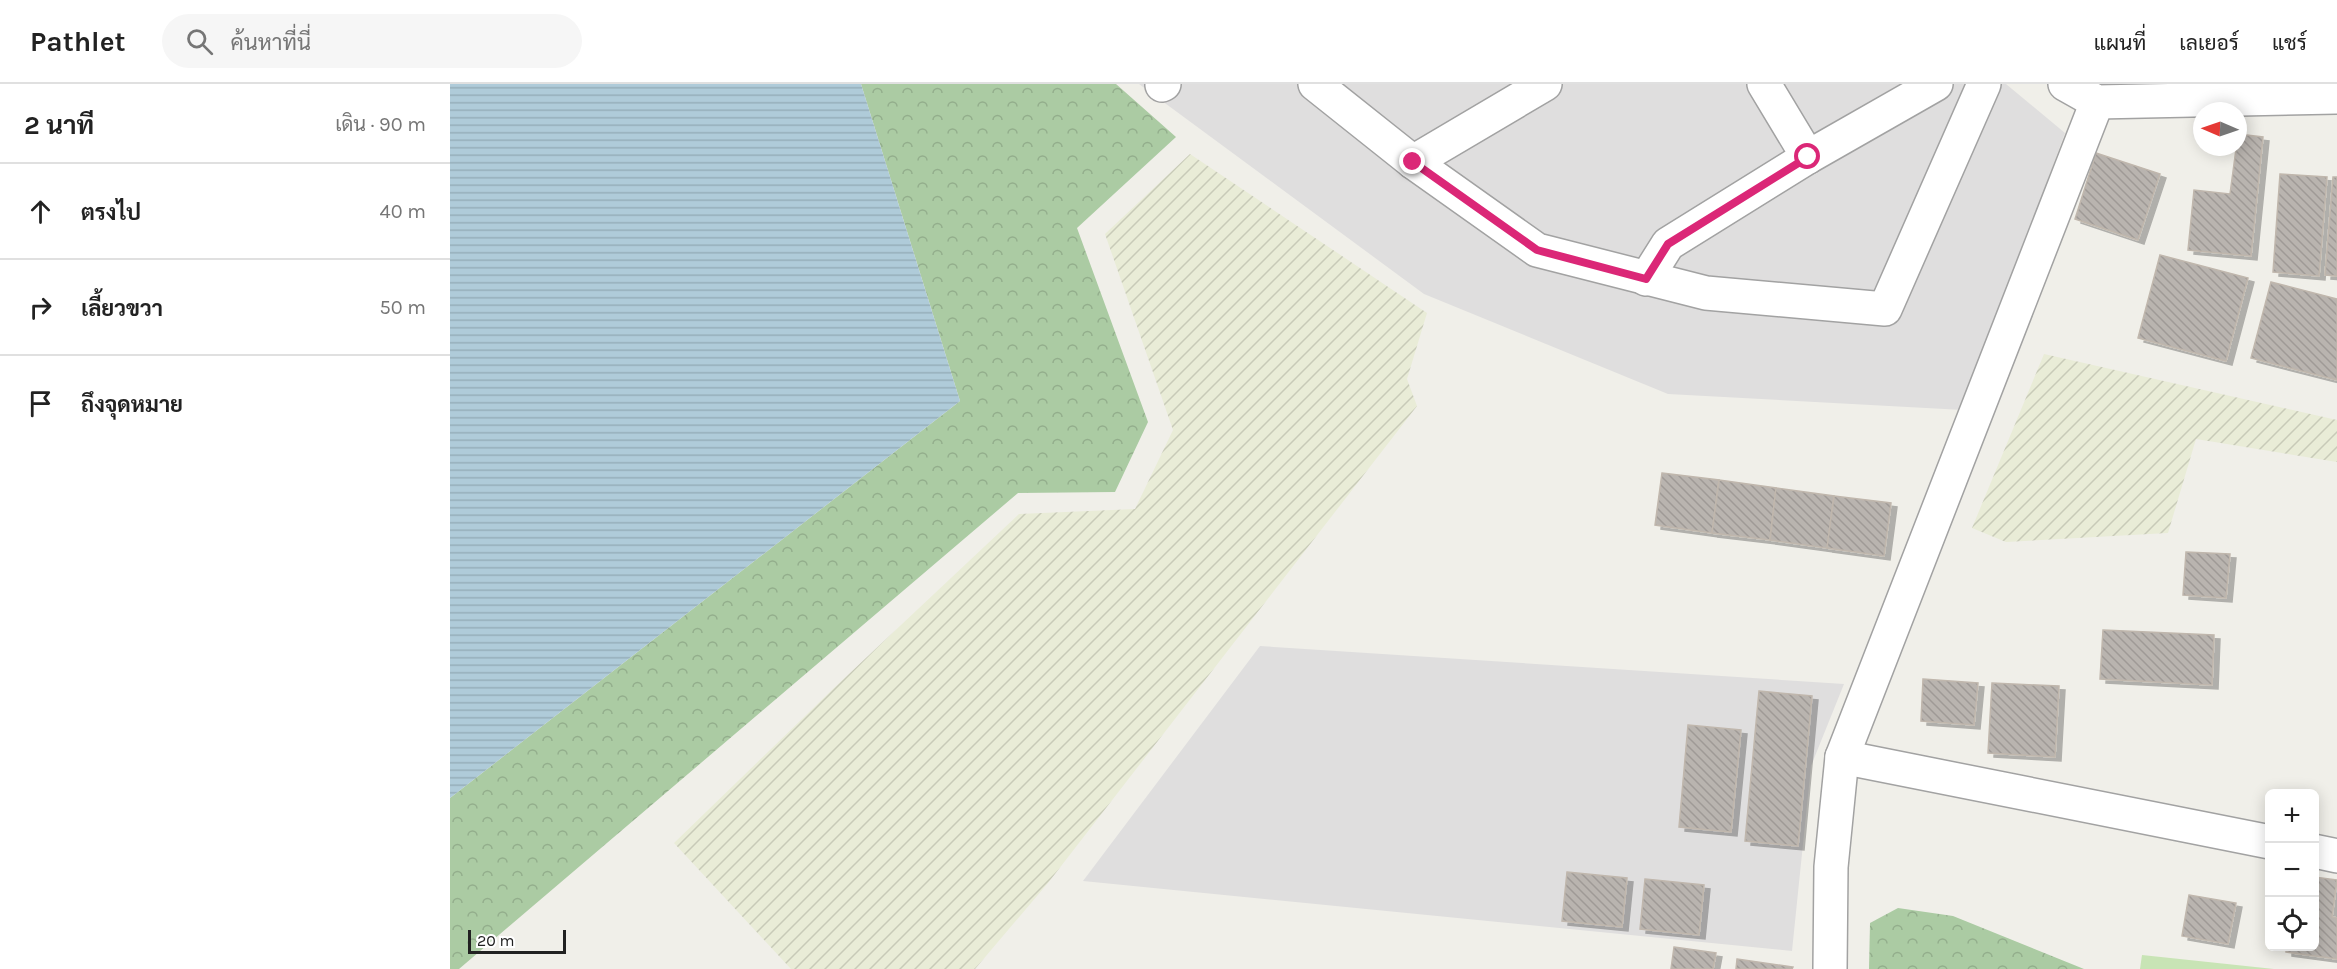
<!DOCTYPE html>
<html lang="th">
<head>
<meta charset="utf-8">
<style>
  body { margin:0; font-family:Karla,Sarabun,sans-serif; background:#f6f6f6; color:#222 }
  .controls { position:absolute; right:18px; bottom:18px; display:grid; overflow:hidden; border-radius:9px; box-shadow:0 3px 15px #0003 }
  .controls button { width:54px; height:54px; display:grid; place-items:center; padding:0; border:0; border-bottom:2px solid #e0e0e0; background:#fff; color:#222; font:30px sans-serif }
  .compass { position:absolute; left:1743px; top:18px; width:54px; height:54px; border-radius:50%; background:#fff; box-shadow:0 3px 15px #0003; rotate:272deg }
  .scale { position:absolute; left:18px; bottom:15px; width:98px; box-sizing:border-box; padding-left:6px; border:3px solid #212121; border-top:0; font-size:16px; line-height:21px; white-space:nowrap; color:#212121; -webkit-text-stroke:4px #fff; paint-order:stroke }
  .stop { position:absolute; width:18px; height:18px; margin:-14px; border:4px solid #db2777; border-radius:50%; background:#fff }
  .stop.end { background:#db2777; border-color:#fff; box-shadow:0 2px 6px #0008 }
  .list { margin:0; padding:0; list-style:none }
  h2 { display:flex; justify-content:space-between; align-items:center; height:78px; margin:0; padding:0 24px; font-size:26px }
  h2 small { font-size:20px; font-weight:400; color:#767676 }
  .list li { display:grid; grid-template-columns:39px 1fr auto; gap:18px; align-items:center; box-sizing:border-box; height:96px; padding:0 24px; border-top:2px solid #e0e0e0 }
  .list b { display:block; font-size:22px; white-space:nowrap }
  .list em { font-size:20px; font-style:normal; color:#767676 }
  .icon { flex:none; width:33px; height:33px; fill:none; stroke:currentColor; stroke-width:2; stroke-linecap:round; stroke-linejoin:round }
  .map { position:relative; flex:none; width:1887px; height:885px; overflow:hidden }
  header { display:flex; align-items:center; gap:36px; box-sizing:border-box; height:84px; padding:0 30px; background:#fff; border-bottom:2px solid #e0e0e0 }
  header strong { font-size:28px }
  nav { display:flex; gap:33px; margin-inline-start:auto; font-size:21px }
  .search { width:420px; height:54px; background:#f6f6f6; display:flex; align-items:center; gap:15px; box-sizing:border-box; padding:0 21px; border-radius:33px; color:#767676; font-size:22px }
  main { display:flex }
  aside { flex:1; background:#fff }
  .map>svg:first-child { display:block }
</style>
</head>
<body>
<header>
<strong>Pathlet</strong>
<div class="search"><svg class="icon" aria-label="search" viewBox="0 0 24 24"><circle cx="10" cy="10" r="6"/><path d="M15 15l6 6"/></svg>ค้นหาที่นี่</div>
<nav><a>แผนที่</a><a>เลเยอร์</a><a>แชร์</a></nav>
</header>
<main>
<aside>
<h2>2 นาที<small>เดิน · 90 m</small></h2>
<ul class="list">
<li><svg class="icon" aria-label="ahead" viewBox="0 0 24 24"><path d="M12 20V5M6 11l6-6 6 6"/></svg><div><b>ตรงไป</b></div><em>40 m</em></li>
<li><svg class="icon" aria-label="right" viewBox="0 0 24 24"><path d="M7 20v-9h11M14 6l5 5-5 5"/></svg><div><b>เลี้ยวขวา</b></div><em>50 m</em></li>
<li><svg class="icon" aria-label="arrive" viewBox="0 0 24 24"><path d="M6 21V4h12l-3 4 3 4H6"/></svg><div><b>ถึงจุดหมาย</b></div></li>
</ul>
</aside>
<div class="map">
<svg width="1887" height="885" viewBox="0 0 1887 885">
  <defs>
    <pattern id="farmland-furrows" width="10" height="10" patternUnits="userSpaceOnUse" patternTransform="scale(1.5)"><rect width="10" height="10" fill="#e9ecd7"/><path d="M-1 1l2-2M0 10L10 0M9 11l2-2" fill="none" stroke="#c8cab8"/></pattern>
    <pattern id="forest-crowns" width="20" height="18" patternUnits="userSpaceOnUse" patternTransform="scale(1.5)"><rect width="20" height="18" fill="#abcba3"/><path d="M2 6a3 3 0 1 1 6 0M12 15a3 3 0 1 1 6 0" fill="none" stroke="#93ae8c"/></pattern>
    <pattern id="water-rules" width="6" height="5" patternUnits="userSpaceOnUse" patternTransform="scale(1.5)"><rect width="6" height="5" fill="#afcbd9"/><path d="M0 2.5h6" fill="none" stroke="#96aeba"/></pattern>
    <pattern id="building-back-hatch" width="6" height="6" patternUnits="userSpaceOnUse" patternTransform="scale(1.5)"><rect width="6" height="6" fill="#b9b4af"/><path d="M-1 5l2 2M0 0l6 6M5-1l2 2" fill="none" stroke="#9f9a96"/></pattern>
    <filter id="shadow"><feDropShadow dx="6" dy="4" stdDeviation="0" flood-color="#0004"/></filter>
  </defs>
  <rect width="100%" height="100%" fill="#f0efe9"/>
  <g fill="#dfdede">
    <polygon points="689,0 1556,0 1615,49 1513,326 1218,310 974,210"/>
    <polygon points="810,562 1394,600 1361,682 1342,867 633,797"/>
  </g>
  <g fill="url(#farmland-furrows)">
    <polygon points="740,70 977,229 957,295 967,322 598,799 525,885 341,885 224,759 384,604 569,430 685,425 723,346 655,150"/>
    <polygon points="1594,270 1887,336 1887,378 1746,355 1718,449 1556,458 1522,444"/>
  </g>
  <polygon fill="#c8e4b5" points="1692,871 1824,885 1690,885"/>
  <g fill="url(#forest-crowns)">
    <polygon points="411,0 666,0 726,53 627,144 698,338 665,408 568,409 9,885 0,885 0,714 510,317"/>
    <polygon points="1448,824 1503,832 1634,885 1419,885 1420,839"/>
  </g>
  <polygon fill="url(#water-rules)" points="0,0 411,0 510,317 0,714"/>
  <g fill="url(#building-back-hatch)" stroke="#c0b7ad" stroke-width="1.5" filter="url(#shadow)">
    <polygon points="1788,50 1813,53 1801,172 1738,166 1744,106 1780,110"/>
    <polygon points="1646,69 1710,90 1688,156 1625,135"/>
    <polygon points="1830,90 1877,93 1869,192 1823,188"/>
    <polygon points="1883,93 1887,93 1887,192 1875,191"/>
    <polygon points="1710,171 1798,194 1776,277 1688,254"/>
    <polygon points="1821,198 1887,215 1887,296 1801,274"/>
    <polygon points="1212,389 1269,396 1262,449 1205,441"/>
    <polygon points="1269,396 1326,404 1320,456 1262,449"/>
    <polygon points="1326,404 1384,412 1377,464 1320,456"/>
    <polygon points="1384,412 1441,419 1434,472 1377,464"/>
    <polygon points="1736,468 1780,470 1776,514 1733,511"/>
    <polygon points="1653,546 1764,551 1762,601 1650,595"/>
    <polygon points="1473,595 1528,599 1524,641 1471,637"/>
    <polygon points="1542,599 1609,602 1605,673 1538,669"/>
    <polygon points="1309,607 1362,612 1348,762 1295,757"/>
    <polygon points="1238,641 1291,646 1281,748 1229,743"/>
    <polygon points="1117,788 1177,794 1172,843 1112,837"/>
    <polygon points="1864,793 1887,796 1882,833 1887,834 1887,875 1836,868 1836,862 1864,862"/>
    <polygon points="1195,795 1254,801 1249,851 1190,845"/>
    <polygon points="1739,811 1786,819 1778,860 1732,852"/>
    <polygon points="1224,863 1266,869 1263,885 1221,885"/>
    <polygon points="1287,875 1343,883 1342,885 1286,885"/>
  </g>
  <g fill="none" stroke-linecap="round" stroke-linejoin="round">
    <defs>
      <g id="minor">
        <polyline points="865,0 963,78 1087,166 1256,209 1435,225 1534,0"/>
        <polyline points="1314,0 1358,73"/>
        <polyline points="1615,0 1647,18 1887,13"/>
        <polyline points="712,1 714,0"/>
        <polyline points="963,78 1095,0"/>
        <polyline points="1196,195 1218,160 1358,73 1486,0"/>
        <polyline points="1392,673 1820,758"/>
        <polyline points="1864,767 1887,772"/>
        <polyline points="1380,885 1381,783 1392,673 1647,18"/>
      </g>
    </defs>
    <use href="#minor" stroke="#a2a2a2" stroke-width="36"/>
    <use href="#minor" stroke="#fff" stroke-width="33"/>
  </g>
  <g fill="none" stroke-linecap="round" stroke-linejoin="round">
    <polyline stroke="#db2777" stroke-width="8" points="963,78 1087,166 1196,195 1218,160 1358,73"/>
  </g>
</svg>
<div class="controls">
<button>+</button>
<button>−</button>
<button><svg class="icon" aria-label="locate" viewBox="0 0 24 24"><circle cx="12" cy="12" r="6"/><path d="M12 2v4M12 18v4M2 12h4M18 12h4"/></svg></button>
</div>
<svg class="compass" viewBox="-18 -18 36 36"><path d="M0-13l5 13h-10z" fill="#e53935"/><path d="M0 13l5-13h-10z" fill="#767676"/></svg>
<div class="scale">20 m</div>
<div class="stop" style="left:1358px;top:73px"></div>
<div class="stop end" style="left:963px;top:78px"></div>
</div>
</main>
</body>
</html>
